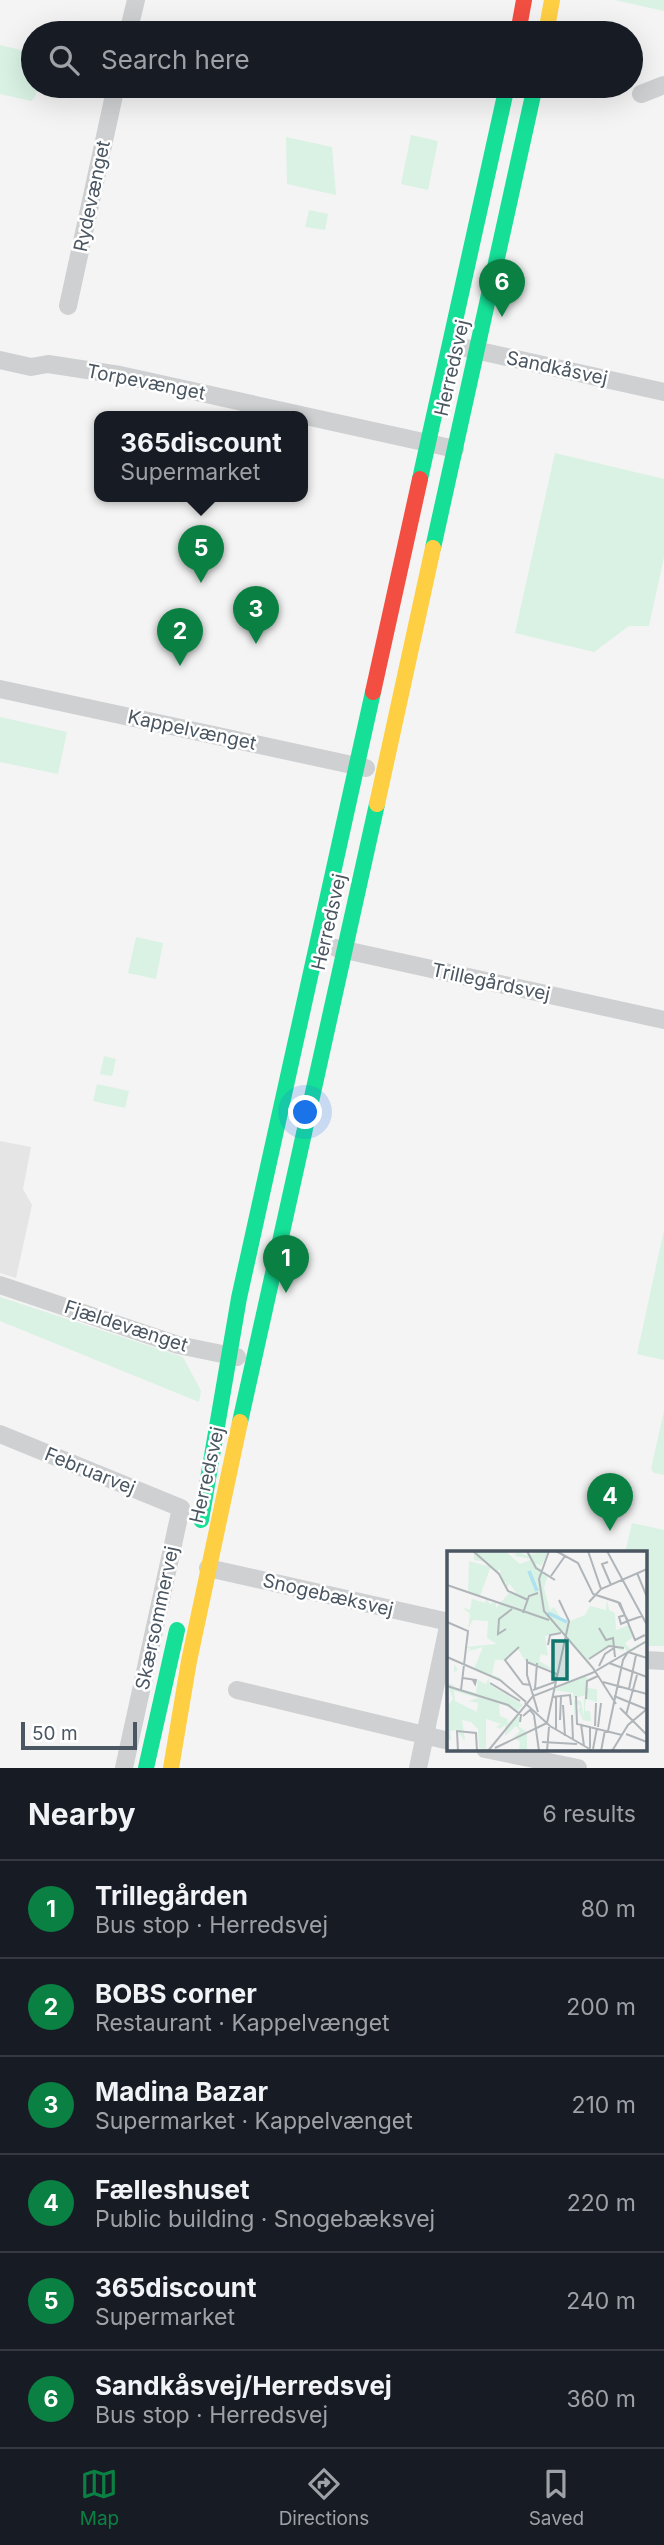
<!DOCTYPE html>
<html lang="en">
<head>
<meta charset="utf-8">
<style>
  body { margin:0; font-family:Inter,sans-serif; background:#20242c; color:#f1f3f6 }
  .scale { position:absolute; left:21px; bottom:18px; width:116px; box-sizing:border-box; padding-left:7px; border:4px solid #4a5661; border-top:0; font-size:19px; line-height:24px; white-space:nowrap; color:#4a5661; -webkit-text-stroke:5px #fff; paint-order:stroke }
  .you { position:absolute; left:306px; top:1113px; width:24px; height:24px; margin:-18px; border:5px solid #fff; border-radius:50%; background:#1a73e8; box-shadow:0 0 0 10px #1a73e833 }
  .badge { display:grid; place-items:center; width:46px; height:46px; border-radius:50%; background:#0b8043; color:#fff; font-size:23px; font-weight:700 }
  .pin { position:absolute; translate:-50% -58px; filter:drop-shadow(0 2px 4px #0008) }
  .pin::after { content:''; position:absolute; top:37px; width:24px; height:21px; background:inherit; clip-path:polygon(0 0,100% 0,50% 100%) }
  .popup { position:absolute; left:94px; top:411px; width:214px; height:91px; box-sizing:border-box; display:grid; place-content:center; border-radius:14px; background:#171b24; filter:drop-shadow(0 2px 5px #0005); font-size:23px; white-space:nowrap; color:#9ea1a6 }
  .popup b { font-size:26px; color:#f1f3f6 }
  .popup::after { content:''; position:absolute; left:50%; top:100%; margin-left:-14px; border:14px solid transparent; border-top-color:#171b24 }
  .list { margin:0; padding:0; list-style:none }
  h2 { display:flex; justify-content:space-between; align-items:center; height:91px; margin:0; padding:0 28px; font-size:30px }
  h2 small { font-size:23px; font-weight:400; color:#9ea1a6 }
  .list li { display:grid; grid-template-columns:46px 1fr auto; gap:21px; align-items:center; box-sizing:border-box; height:98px; padding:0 28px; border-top:2px solid #363941 }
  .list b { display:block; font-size:26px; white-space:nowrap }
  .list p { margin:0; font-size:23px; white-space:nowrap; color:#9ea1a6 }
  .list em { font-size:23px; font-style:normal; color:#9ea1a6 }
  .icon { flex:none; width:38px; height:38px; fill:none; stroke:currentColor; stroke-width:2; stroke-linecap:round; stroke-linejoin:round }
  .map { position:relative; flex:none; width:664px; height:1768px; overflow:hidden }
  .search { position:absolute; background:#171b24; box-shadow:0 7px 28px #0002; left:21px; right:21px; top:21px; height:77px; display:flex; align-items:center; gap:18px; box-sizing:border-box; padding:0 24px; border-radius:38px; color:#9ea1a6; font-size:26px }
  .sheet { height:679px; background:#171b24 }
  nav { display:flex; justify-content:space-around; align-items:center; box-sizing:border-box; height:98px; border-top:2px solid #363941; background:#171b24; font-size:19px; color:#9ea1a6 }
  nav a { display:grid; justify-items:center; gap:4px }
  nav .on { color:#0b8043 }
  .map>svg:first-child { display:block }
</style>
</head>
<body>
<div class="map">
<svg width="664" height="1768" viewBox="0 0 664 1768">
  <rect width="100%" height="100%" fill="#f4f4f4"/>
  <polygon fill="#e6e5e6" points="0,1141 31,1147 23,1189 32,1205 16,1278 0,1273"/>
  <g fill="#d9f2e3">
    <polygon points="615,0 664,0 664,11"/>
    <polygon points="0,45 33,53 33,86 38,86 35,97 31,101 0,94"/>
    <polygon points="411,135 438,141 428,190 401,184"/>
    <polygon points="286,137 332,147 336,195 287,184"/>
    <polygon points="309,210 328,214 325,230 305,227"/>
    <polygon points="555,453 664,479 664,557 649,626 629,626 594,652 515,633"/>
    <polygon points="0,717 67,732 58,774 0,762"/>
    <polygon points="136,937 163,943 156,979 128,973"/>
    <polygon points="104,1056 116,1059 112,1076 100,1074"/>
    <polygon points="97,1084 129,1091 125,1108 93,1101"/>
    <polygon points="664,1230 664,1360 637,1354"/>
    <polygon points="0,1297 183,1357 201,1391 199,1402 0,1321"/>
    <polygon points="664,1411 664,1475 654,1473 651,1469"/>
    <polygon points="632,1523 664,1530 664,1646 645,1646 645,1553 625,1553"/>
  </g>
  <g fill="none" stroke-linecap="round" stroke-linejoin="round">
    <g stroke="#ced0d2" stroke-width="18">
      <polyline points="128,33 136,0"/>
      <polyline points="641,94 664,85"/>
      <polyline points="68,306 116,86"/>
      <polyline points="466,348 664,392"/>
      <polyline points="0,360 31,367 48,364 120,375 455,449"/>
      <polyline points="0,689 366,768"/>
      <polyline points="336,948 664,1020"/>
      <polyline points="0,1285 178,1345 237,1357"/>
      <polyline points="0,1434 181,1508 124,1768"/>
      <polyline points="208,1568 449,1622"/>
      <polyline points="645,1660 664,1661"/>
      <polyline points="237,1690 449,1741"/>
      <polyline points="485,1749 578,1768"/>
      <polyline points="418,1768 449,1622"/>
    </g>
    <g stroke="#16e098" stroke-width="16">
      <polyline points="420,479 507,86"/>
      <polyline points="433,548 535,86"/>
      <polyline points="240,1422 377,804"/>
      <polyline points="201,1520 239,1298 373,692"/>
      <polyline points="146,1768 177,1630"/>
    </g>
    <g stroke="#ffcf43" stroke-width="16">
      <polyline points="546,33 552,0"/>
      <polyline points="377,804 433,548"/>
      <polyline points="171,1768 189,1661 240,1422"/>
    </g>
    <g stroke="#f24e42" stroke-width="16">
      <polyline points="518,33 524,0"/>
      <polyline points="373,692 420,479"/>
    </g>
  </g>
  <g text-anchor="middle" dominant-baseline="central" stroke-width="5" stroke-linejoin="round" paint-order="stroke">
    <g font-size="19" fill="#4a5661" stroke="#fff">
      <text transform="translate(92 196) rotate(-78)">Rydevænget</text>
      <text transform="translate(452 368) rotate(-77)">Herredsvej</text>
      <text transform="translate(557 368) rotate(12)">Sandkåsvej</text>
      <text transform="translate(146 382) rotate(11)">Torpevænget</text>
      <text transform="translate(192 730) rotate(12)">Kappelvænget</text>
      <text transform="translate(329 922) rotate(-77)">Herredsvej</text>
      <text transform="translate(491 982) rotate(12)">Trillegårdsvej</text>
      <text transform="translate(126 1326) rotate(18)">Fjældevænget</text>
      <text transform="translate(90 1471) rotate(22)">Februarvej</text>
      <text transform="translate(207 1475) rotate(-77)">Herredsvej</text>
      <text transform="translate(328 1595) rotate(13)">Snogebæksvej</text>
      <text transform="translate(157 1618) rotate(-78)">Skærsommervej</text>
    </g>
  </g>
  <g transform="translate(447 1551)">
    <rect width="200" height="200" fill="#f4f4f4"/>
    <path d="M 27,0 L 58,0 L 73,13 L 86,8 L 68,5 L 69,0 L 78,4 L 102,0 L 94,15 L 87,12 L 101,24 L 97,37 L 103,59 L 107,56 L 116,70 L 123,70 L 138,64 L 143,55 L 159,59 L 160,48 L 162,59 L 168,62 L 169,79 L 182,74 L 186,86 L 178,92 L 183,98 L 199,89 L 199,91 L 184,98 L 175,112 L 180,101 L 162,111 L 180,101 L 176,94 L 177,100 L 162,95 L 141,108 L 147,120 L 123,91 L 118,90 L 116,97 L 118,87 L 120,86 L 113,81 L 98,85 L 101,105 L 94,103 L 92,110 L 110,120 L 79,111 L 71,98 L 58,109 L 48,109 L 45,124 L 52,126 L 59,133 L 27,118 L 36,96 L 18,101 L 24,98 L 17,96 L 50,93 L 40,87 L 41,70 L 26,69 L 21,78 L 23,63 L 15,56 L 23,59 L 25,48 L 38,52 L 39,47 L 43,53 L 49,51 L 49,57 L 62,42 L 69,42 L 63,33 L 59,37 L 59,31 L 55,32 L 53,18 L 49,21 L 44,15 L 33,45 L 21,42 L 22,10 L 40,15 L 40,11 L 27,9 ZM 7,113 L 11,119 L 7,121 L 7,136 L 29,142 L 31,129 L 39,133 L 42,127 L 42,133 L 76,154 L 70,160 L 53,152 L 52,156 L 53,165 L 61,168 L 60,172 L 72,165 L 72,176 L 80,181 L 80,199 L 72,199 L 73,191 L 67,186 L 73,180 L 69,175 L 58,185 L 58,174 L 53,178 L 49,176 L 54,173 L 39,168 L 39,198 L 32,197 L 31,178 L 24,171 L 15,169 L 18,190 L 9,179 L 3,180 L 4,189 L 0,188 L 0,155 L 6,148 L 0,132 L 7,134 ZM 7,140 L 32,147 L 21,150 L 31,152 L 30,161 L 8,150 ZM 148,121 L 136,126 L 140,126 L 140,137 L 150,138 L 150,151 L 140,148 L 138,152 L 138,160 L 143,160 L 144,170 L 140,170 L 136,169 L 132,160 L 130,164 L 133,155 L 128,150 L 128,165 L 127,160 L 127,149 L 134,150 L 137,166 L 137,148 L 139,144 L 127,147 L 126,142 L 107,139 L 128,129 L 130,123 L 128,130 Z" fill="#d9f2e3" fill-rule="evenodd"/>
    <path fill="none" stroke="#aee2f0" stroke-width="3.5" d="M 82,20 L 90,40M 101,62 L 120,71"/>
    <path fill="none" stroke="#b0b5b9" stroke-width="2" d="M 26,0 L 52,23 L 61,40 L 81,49M 80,0 L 89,17 L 108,29M 102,0 L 92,28 L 97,60 L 146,117 L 169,153M 109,0 L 131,12 L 146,43 L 171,51 L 181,70 L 195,65 L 200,73M 141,0 L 154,38M 160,0 L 200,74M 161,11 L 155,13 L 164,34M 190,22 L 200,46M 104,25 L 118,5M 0,34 L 102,69M 149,44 L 173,52 L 188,89 L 198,84M 142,51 L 154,38 L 200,18M 76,62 L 82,45 L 91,42M 178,64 L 172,66 L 174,73 L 181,70M 0,71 L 21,80 L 14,139M 152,77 L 159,89 L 166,87 L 168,106M 59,78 L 51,83 L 52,68 L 65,58M 101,94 L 103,84 L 114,82M 72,96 L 58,109 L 76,133 L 84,134M 0,106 L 53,129 L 79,151M 80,108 L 80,124 L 91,161M 142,108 L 162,95 L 177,97M 80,111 L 110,123 L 108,131 L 86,139M 162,112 L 200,126M 152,115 L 158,103 L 167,97M 16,127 L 29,129 L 28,133 L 26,129M 156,131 L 200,143M 43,132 L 73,150M 0,135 L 61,154 L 74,164 L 73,171M 88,138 L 90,112M 182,138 L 189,104M 129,145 L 130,173 L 175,184M 167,145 L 199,158M 105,146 L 123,144 L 124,154M 139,148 L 140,130 L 151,125M 78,152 L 103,175 L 146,200M 116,154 L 118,185M 173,157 L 200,184M 125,164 L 126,189M 179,164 L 190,124M 76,165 L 83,159 L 87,164 L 92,200M 113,169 L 114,145M 100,172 L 122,70 L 112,49M 134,173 L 137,195M 148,175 L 149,152M 151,176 L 154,152M 109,178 L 109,145M 161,180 L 176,109 L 181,101 L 200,107M 179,183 L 200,191M 95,191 L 130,193M 48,197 L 100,172M 143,197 L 143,175M 146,198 L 150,177M 11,200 L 10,180 L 29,182 L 30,200M 16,200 L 42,199M 41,200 L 86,145 L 145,122 L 200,90M 100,200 L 102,176M 154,200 L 158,179M 165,200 L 181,174 L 200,158"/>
    <path fill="#0f766e" fill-opacity="0.15" stroke="#0f766e" stroke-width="3.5" d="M 106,90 L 120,90 L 120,128 L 106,128 Z"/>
    <rect width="200" height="200" fill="none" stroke="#4a5661" stroke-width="3.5"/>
  </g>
</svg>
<div class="scale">50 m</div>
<div class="you"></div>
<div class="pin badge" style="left:286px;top:1293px">1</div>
<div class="pin badge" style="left:180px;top:666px">2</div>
<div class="pin badge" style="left:256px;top:644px">3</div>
<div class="pin badge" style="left:610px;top:1531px">4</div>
<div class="pin badge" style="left:201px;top:583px">5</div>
<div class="popup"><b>365discount</b>Supermarket</div>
<div class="pin badge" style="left:502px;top:317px">6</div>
<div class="search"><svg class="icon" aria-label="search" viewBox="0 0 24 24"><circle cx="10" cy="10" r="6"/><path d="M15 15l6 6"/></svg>Search here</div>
</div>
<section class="sheet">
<h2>Nearby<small>6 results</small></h2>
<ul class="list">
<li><span class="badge">1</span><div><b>Trillegården</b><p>Bus stop · Herredsvej</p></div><em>80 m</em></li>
<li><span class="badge">2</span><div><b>BOBS corner</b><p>Restaurant · Kappelvænget</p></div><em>200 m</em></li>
<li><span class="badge">3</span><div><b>Madina Bazar</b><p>Supermarket · Kappelvænget</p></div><em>210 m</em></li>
<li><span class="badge">4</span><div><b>Fælleshuset</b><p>Public building · Snogebæksvej</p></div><em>220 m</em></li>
<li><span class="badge">5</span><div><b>365discount</b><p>Supermarket</p></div><em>240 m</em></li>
<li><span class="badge">6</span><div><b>Sandkåsvej/Herredsvej</b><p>Bus stop · Herredsvej</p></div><em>360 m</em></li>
</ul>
</section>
<nav>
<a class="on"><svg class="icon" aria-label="map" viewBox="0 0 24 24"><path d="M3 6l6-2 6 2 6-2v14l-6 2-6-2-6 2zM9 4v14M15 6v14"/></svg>Map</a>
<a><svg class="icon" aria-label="directions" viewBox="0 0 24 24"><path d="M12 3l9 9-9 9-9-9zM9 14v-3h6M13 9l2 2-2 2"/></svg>Directions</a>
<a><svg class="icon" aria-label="saved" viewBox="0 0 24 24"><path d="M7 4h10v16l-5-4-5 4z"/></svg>Saved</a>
</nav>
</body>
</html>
